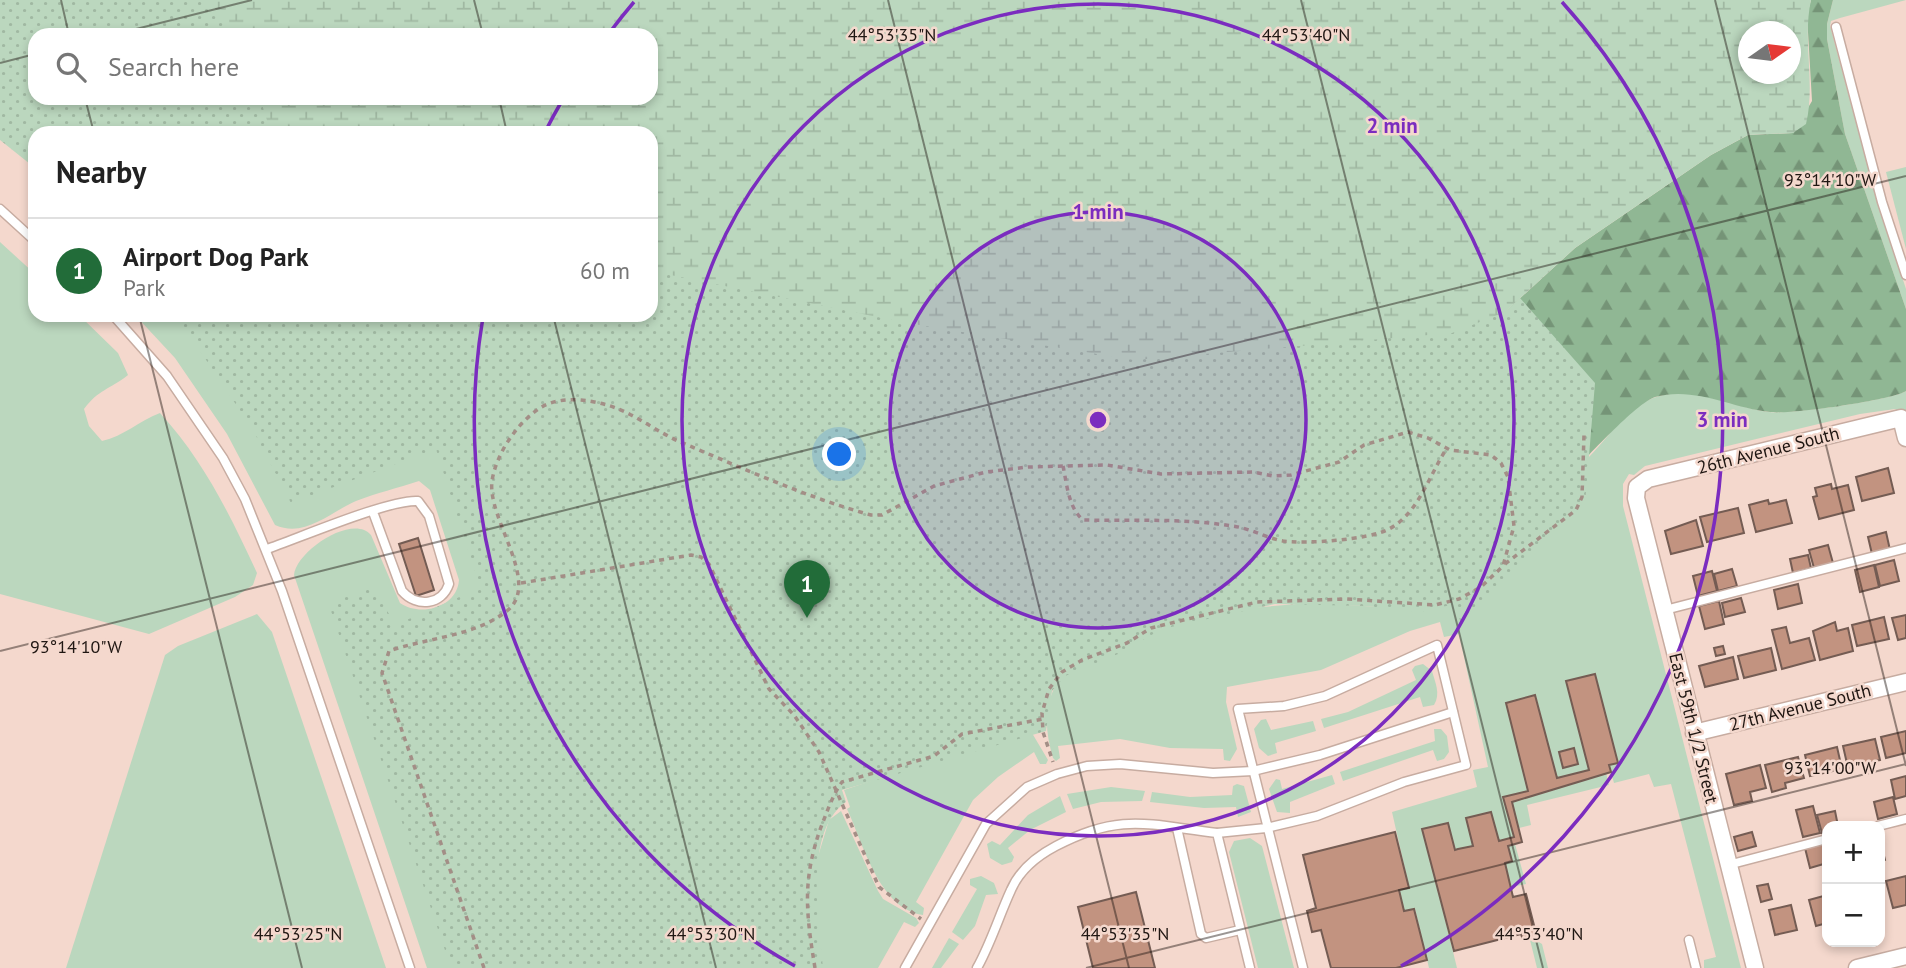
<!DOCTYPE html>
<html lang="en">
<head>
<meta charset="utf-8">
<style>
  body { margin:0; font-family:"PT Sans",sans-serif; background:#f2f2f2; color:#222 }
  .controls { position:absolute; right:21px; bottom:21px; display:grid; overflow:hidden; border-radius:14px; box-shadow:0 4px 10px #0003 }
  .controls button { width:63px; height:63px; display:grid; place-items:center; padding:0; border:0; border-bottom:2px solid #e0e0e0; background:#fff; color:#222; font:35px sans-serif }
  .compass { position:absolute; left:1738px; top:21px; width:63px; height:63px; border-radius:50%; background:#fff; box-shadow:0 4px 10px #0003; rotate:76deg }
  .you { position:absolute; left:840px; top:455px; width:24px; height:24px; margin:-18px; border:5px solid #fff; border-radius:50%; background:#1a73e8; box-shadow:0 0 0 10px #1a73e833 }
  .badge { display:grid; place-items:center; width:46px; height:46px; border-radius:50%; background:#226c39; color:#fff; font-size:23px; font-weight:700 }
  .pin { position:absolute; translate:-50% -58px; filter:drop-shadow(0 2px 4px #0008) }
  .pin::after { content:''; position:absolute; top:37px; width:24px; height:21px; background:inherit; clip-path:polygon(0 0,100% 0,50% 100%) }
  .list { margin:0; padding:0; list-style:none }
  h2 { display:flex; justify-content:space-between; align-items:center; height:91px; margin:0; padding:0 28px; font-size:30px }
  h2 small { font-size:23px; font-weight:400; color:#767676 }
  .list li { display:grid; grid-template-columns:46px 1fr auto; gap:21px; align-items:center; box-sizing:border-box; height:105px; padding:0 28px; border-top:2px solid #e0e0e0 }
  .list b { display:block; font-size:26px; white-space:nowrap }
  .list p { margin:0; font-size:23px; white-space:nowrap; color:#767676 }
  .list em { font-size:23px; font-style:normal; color:#767676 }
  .icon { flex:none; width:38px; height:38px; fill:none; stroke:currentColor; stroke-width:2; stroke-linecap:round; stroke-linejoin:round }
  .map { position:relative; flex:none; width:1906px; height:968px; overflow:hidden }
  .search { position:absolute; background:#fff; box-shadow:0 4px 10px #0003; left:28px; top:28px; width:630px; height:77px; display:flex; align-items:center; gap:18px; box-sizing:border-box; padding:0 24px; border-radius:21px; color:#767676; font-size:26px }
  .panel { position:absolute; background:#fff; box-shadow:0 4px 10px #0003; left:28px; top:126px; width:630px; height:196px; border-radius:21px }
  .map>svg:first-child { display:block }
</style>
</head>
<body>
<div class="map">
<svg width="1906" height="968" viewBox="0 0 1906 968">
  <defs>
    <pattern id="forest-firs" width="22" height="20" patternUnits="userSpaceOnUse" patternTransform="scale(1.75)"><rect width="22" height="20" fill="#90b794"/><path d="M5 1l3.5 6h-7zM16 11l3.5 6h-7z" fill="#759477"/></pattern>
    <pattern id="wetland-marsh" width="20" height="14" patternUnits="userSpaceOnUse" patternTransform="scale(1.75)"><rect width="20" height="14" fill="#bbd7be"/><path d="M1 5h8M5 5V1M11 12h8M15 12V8" fill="none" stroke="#a0b8a2"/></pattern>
    <pattern id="park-dots" width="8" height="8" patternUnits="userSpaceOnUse" patternTransform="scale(1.75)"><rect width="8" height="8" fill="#bbd7be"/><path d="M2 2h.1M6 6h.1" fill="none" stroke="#a0b8a2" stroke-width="1.8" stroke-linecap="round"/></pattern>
  </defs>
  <rect width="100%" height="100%" fill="#f4d8cd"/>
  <g fill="#bbd7be">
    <polygon points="1833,0 1906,0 1840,18 1831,21 1830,26 1878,204 1906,289 1906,309 1845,134 1827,39 1827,24"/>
    <polygon points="1906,167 1906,249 1886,172"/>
    <path d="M 0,242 L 35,274 L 35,315 L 79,315 L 118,353 L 128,375 C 109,390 99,389 84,409 L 89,426 L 102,441 C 124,436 139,421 160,413 C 204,461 230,515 257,573 L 253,585 L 235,597 L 149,634 L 0,594 Z"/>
    <path d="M 135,315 L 508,315 L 477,968 L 427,968 L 294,575 C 296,551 353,513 371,535 L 400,603 C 420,617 457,608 459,580 L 430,490 L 419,481 C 398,488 376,493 356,501 C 329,513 305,538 275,525 L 227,434 L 175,358 Z"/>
    <path d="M 1906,391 L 1906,416 L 1895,409 L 1860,414 L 1645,466 L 1634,475 L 1629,474 L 1623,484 L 1623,506 L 1741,968 L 1704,968 L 1704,960 L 1716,957 L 1671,784 L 1654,787 L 1649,774 L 1614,783 L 1609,765 L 1617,763 L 1566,681 L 1589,770 L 1557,778 L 1536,696 L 1506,703 L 1528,791 L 1503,797 L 1514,837 L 1499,841 L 1491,812 L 1473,846 L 1455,850 L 1447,823 L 1423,829 L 1457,968 L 1429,968 L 1415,909 L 1404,911 L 1399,890 L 1409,887 L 1392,812 L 1477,787 L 1473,770 L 1488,767 L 1459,634 L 1444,637 L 1440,622 L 1410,631 L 1321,670 L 1227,687 L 1226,702 L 1237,749 L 1230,761 L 1224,760 L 1223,749 L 1170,748 L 1120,739 L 1058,746 L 1060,758 L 1056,761 L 1053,758 C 1044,728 1043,700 1063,674 L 1168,626 L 1250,608 L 1309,603 L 1382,607 L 1583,502 L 1586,494 L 1586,460 C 1606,441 1626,408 1653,398 C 1690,383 1732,407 1769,412 C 1786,415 1893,400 1906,391 Z"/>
    <polygon points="257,614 272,632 386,968 66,968 165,655 178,646"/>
    <path d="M 1423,664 L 1432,671 C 1435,682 1441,694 1434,705 L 1423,707 L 1420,697 L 1324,728 L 1321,719 L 1348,712 L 1416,680 L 1412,670 L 1415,666 Z"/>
    <polygon points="1266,719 1271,730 1313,721 1316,731 1275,743 1277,753 1268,756 1259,748 1254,729 1261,720"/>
    <polygon points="1434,729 1441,729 1447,736 1449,752 1444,759 1437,761 1433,750 1343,781 1340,772 1435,741"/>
    <path d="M 1032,733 L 1048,760 L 1046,764 L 1040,764 L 1034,752 L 998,777 L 973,800 L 916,902 L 924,908 L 923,915 C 879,909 863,843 847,809 L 850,807 L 844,790 L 940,758 Z"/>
    <polygon points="1606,773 1609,785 1527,805 1531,825 1519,828 1512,802"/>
    <polygon points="1332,775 1335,784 1290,802 1290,813 1277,812 1269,789 1276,779 1280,780 1282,789"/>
    <polygon points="1237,784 1244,786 1251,812 1238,817 1236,807 1204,808 1150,802 1152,792 1190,797 1232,795 1233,786"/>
    <polygon points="1111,787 1145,791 1142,801 1101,802 1073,809 1067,794"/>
    <polygon points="1060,796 1066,812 1030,830 1008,848 1014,857 1012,862 1002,865 990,858 987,844 992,841 1000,845 1028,815"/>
    <polygon points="841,811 878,891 883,899 916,918 919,923 915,927 904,922 878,968 818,968 810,883 829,820"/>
    <polygon points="1250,838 1262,846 1294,968 1258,968 1229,852 1234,841"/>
    <polygon points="1515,844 1526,884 1511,887 1505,863 1512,861 1508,846"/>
    <polygon points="981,876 994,883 998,894 986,895 975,926 963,940 952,932 977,889 970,885 970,879"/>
    <polygon points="949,938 959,944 941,968 932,968"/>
    <polygon points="1534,939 1542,944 1548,968 1537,968 1530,940"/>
  </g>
  <path fill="url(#forest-firs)" d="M 1811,0 L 1833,0 L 1827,24 L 1827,39 L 1845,134 L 1906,309 L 1906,391 C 1893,400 1788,415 1770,412 C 1731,408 1695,386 1655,397 C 1636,403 1586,459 1568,476 L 1505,312 L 1575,248 L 1711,155 L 1748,135 L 1793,133 L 1812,101 L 1807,15 Z"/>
  <path fill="url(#wetland-marsh)" fill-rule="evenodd" d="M 29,0 L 1811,0 C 1802,41 1816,83 1806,124 L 1793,133 L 1748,135 L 1711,155 L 1575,248 L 1505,312 L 1497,405 L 651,315 L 651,133 L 195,133 L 154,98 L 651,98 L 651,35 L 71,35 ZM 1748,32 L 1790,32 L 1790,74 L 1748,74 Z"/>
  <g fill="url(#park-dots)">
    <polygon points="0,0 208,0 225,20 232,35 35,35 35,98 260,98 271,133 35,133 35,168 0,140"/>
    <path d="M 651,271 L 907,323 L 1134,360 L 1452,333 L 1505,312 L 1520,298 L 1595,383 L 1585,505 L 1462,627 L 1455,604 L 1420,612 L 1366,606 L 1275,604 L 1162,629 L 1118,654 L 1065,676 L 1052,691 L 1046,731 L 842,790 L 846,802 C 803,831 819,924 823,968 L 451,968 L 328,602 L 374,587 L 395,625 L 480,588 L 436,449 L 291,503 L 253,430 L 176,315 L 651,315 Z"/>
  </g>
  <g fill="#c29380" stroke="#745c53" stroke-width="2">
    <polygon points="1888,468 1894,493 1862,501 1856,477"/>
    <polygon points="1831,484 1832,489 1848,485 1854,510 1819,519 1813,497 1817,496 1815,488"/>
    <polygon points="1768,500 1769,504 1786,500 1792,523 1756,532 1749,505"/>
    <polygon points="1738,508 1744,533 1707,542 1700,517"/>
    <polygon points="1696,520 1703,546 1671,554 1665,531"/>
    <polygon points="1886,532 1890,550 1872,554 1868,537"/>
    <polygon points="418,538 434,590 416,596 399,544"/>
    <polygon points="1828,545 1833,563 1814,568 1809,550"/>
    <polygon points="1808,555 1811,568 1793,573 1790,559"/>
    <polygon points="1894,560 1899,581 1880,586 1875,565"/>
    <polygon points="1874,565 1879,587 1860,592 1855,570"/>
    <polygon points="1732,569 1737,586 1718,591 1714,574"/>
    <polygon points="1712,571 1717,591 1698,596 1693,576"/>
    <polygon points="1798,584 1802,603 1778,609 1774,590"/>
    <polygon points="1741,598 1745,612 1725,617 1722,603"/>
    <polygon points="1719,601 1724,624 1705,629 1699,606"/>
    <polygon points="1906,615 1906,638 1898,640 1892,618"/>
    <polygon points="1884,617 1889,639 1857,646 1852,625"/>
    <polygon points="1835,622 1837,631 1848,628 1853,651 1820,660 1813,631"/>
    <polygon points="1786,627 1790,643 1809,638 1815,660 1782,669 1772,630"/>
    <polygon points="1723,646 1725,654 1716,656 1714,648"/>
    <polygon points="1771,648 1776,670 1744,678 1738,656"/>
    <polygon points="1733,657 1738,679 1705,687 1699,666"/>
    <polygon points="1595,674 1618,763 1609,765 1611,772 1512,802 1522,842 1508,846 1512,861 1505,863 1513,897 1526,894 1537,937 1523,940 1521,934 1454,951 1422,829 1448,823 1455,850 1458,849 1473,846 1466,818 1491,812 1499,841 1514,837 1503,797 1528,791 1506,703 1535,695 1557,778 1589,770 1566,681"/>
    <polygon points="1906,731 1906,753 1886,758 1881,737"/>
    <polygon points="1875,739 1880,760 1848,768 1843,746"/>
    <polygon points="1837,747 1842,769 1810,776 1805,755"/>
    <polygon points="1574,748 1578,764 1563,768 1559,752"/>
    <polygon points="1798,757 1804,778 1785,783 1786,788 1772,792 1765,765"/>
    <polygon points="1760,765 1766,788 1750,792 1752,801 1734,805 1726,774"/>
    <polygon points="1906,776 1906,796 1895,799 1891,780"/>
    <polygon points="1893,797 1897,814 1878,819 1874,802"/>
    <polygon points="1813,806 1820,833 1803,837 1796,810"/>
    <polygon points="1835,811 1838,826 1827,826 1827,832 1822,833 1817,815"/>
    <polygon points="1395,832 1409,888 1399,890 1404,911 1414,909 1427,960 1396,968 1331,968 1321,930 1312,932 1307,911 1316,908 1303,855"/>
    <polygon points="1752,832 1756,846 1738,851 1734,837"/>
    <polygon points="1823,844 1827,863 1810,868 1805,848"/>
    <polygon points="1881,844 1885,860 1880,862 1880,845"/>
    <polygon points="1906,876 1906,905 1893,908 1886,881"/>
    <polygon points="1768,884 1772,899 1761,902 1757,886"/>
    <polygon points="1136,892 1155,968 1093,968 1078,907"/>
    <polygon points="1827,895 1827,923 1816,926 1809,900"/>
    <polygon points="1791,905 1797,930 1775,935 1769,910"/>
  </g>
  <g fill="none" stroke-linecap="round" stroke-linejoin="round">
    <defs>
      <g id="service">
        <polyline points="1836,27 1882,202 1906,275"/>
        <polyline points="0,209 35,241"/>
        <polyline points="113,315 167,376 223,458 245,499 282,591 410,968"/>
        <path d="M 267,549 C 299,538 390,499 418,501 L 429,516 L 449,584 C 442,605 417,608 402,591 L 373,512"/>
        <polyline points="1665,610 1906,548"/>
        <polyline points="1878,826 1906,819"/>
        <polyline points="1177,828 1201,934 1206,938 1240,930"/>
        <polyline points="1217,833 1266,828 1317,816 1404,782 1466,765 1437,645 1325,696 1284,706 1238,709 1303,968"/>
        <polyline points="1728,865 1827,839"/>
        <polyline points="1689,940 1696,968"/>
        <polyline points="905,968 986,824 1027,787 1057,774 1087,766 1120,764 1213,773 1253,771 1320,755 1453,712"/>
        <path d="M 977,968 C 991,943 999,916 1011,890 C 1020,869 1037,856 1056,846 C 1121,812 1149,825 1217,833 L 1250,968"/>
      </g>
      <g id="minor">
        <polyline points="1694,733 1906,682"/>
        <polyline points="1755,968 1636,498 1637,487 1648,479 1901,418 1906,438"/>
        <polyline points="1857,968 1906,956"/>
      </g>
    </defs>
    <use href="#service" stroke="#c7aca1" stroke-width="11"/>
    <use href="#minor" stroke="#c7aca1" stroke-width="19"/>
    <g stroke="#a38e86" stroke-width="3.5" stroke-dasharray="5 5" stroke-linecap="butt">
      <path d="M 1063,466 C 1067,484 1068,507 1083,520 C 1133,521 1183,518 1232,526 C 1250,528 1266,538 1283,541 C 1305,544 1369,540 1389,529 C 1419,513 1429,475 1447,448"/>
      <polyline points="1505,564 1576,510 1582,497 1584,435"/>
      <polyline points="521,583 691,555 701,557 709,564 769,689 794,715 819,752 879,887 921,919"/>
      <path d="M 484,968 L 382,673 L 389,651 C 426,638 477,636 508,610 C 541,582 487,519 492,481 C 494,468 499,457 505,446 C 515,430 525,418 540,408 C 559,396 586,399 607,405 C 632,412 654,430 678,441 C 740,467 805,497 871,515 L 882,515 L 934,486 L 986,472 L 1028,467 L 1107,465 L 1161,474 L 1253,472 L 1273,476 L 1291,475 L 1339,462 L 1364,445 L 1408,432 L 1428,438 L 1450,450 L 1491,455 L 1501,463 L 1508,477 L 1514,526 L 1503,566 L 1481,587 L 1459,599 L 1435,605 L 1347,599 L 1257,602 L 1151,628 L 1127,643 L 1082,660 L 1062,672 L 1049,689 L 1042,713 L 1043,732 L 1053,762"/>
      <path d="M 815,968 C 806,913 802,880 821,827 C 827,812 833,794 842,782 L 934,756 L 962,734 L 1043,719"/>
    </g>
    <use href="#service" stroke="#fff" stroke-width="8"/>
    <use href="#minor" stroke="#fff" stroke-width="16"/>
  </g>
  <path fill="none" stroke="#1f1612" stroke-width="2" stroke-opacity="0.45" d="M 61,0 L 69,35M 474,0 L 483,35M 888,0 L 1129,968M 1301,0 L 1543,968M 1715,0 L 1906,766M 112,35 L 252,0M 0,63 L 35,54M 85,98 L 94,133M 499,98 L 507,133M 139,315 L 302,968M 553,315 L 716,968M 0,651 L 1906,176M 1086,968 L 1906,764"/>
  <circle cx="1098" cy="420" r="208" fill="#7b2cbf" fill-opacity=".12"/>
  <g fill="none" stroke="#7b2cbf" stroke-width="3.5">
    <circle cx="1098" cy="420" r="208"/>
    <circle cx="1098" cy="420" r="416"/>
    <path d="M795 966A624 624 0 0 1 483 317M545 132A624 624 0 0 1 563 99M610 32A624 624 0 0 1 634 2M1562 2A624 624 0 0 1 1401 966"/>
  </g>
  <g text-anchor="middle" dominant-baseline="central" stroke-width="5" stroke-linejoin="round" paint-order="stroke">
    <g font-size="18" fill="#1f1612" stroke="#f4d8cd">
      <text transform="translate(1768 450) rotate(-14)">26th Avenue South</text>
      <text transform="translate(1800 707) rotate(-14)">27th Avenue South</text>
      <text transform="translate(1694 728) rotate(76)">East 59th 1/2 Street</text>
    </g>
  </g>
  <g font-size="18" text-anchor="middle" fill="#1f1612" stroke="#f4d8cd" stroke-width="5" stroke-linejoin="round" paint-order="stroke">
    <text x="892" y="41">44°53'35"N</text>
    <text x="1306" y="41">44°53'40"N</text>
    <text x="1830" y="186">93°14'10"W</text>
    <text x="76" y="653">93°14'10"W</text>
    <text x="1830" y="774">93°14'00"W</text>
    <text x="298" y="940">44°53'25"N</text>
    <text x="711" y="940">44°53'30"N</text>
    <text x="1125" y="940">44°53'35"N</text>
    <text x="1539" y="940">44°53'40"N</text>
  </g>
  <circle cx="1098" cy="420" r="10" fill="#7b2cbf" stroke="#f4d8cd" stroke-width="3.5"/>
  <g font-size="21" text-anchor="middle" font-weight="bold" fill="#7b2cbf" stroke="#f4d8cd" stroke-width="5" stroke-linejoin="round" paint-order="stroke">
    <text x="1392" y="133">2 min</text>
    <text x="1098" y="219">1 min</text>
    <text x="1722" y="427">3 min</text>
  </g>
</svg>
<div class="controls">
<button>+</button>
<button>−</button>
</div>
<svg class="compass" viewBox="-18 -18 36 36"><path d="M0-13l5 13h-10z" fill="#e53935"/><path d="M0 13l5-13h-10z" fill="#767676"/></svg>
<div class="you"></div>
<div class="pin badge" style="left:807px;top:618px">1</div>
<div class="search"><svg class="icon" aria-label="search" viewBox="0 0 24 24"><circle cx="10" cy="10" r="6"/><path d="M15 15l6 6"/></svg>Search here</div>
<section class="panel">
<h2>Nearby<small></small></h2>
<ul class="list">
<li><span class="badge">1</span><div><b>Airport Dog Park</b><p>Park</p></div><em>60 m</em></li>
</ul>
</section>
</div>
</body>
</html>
